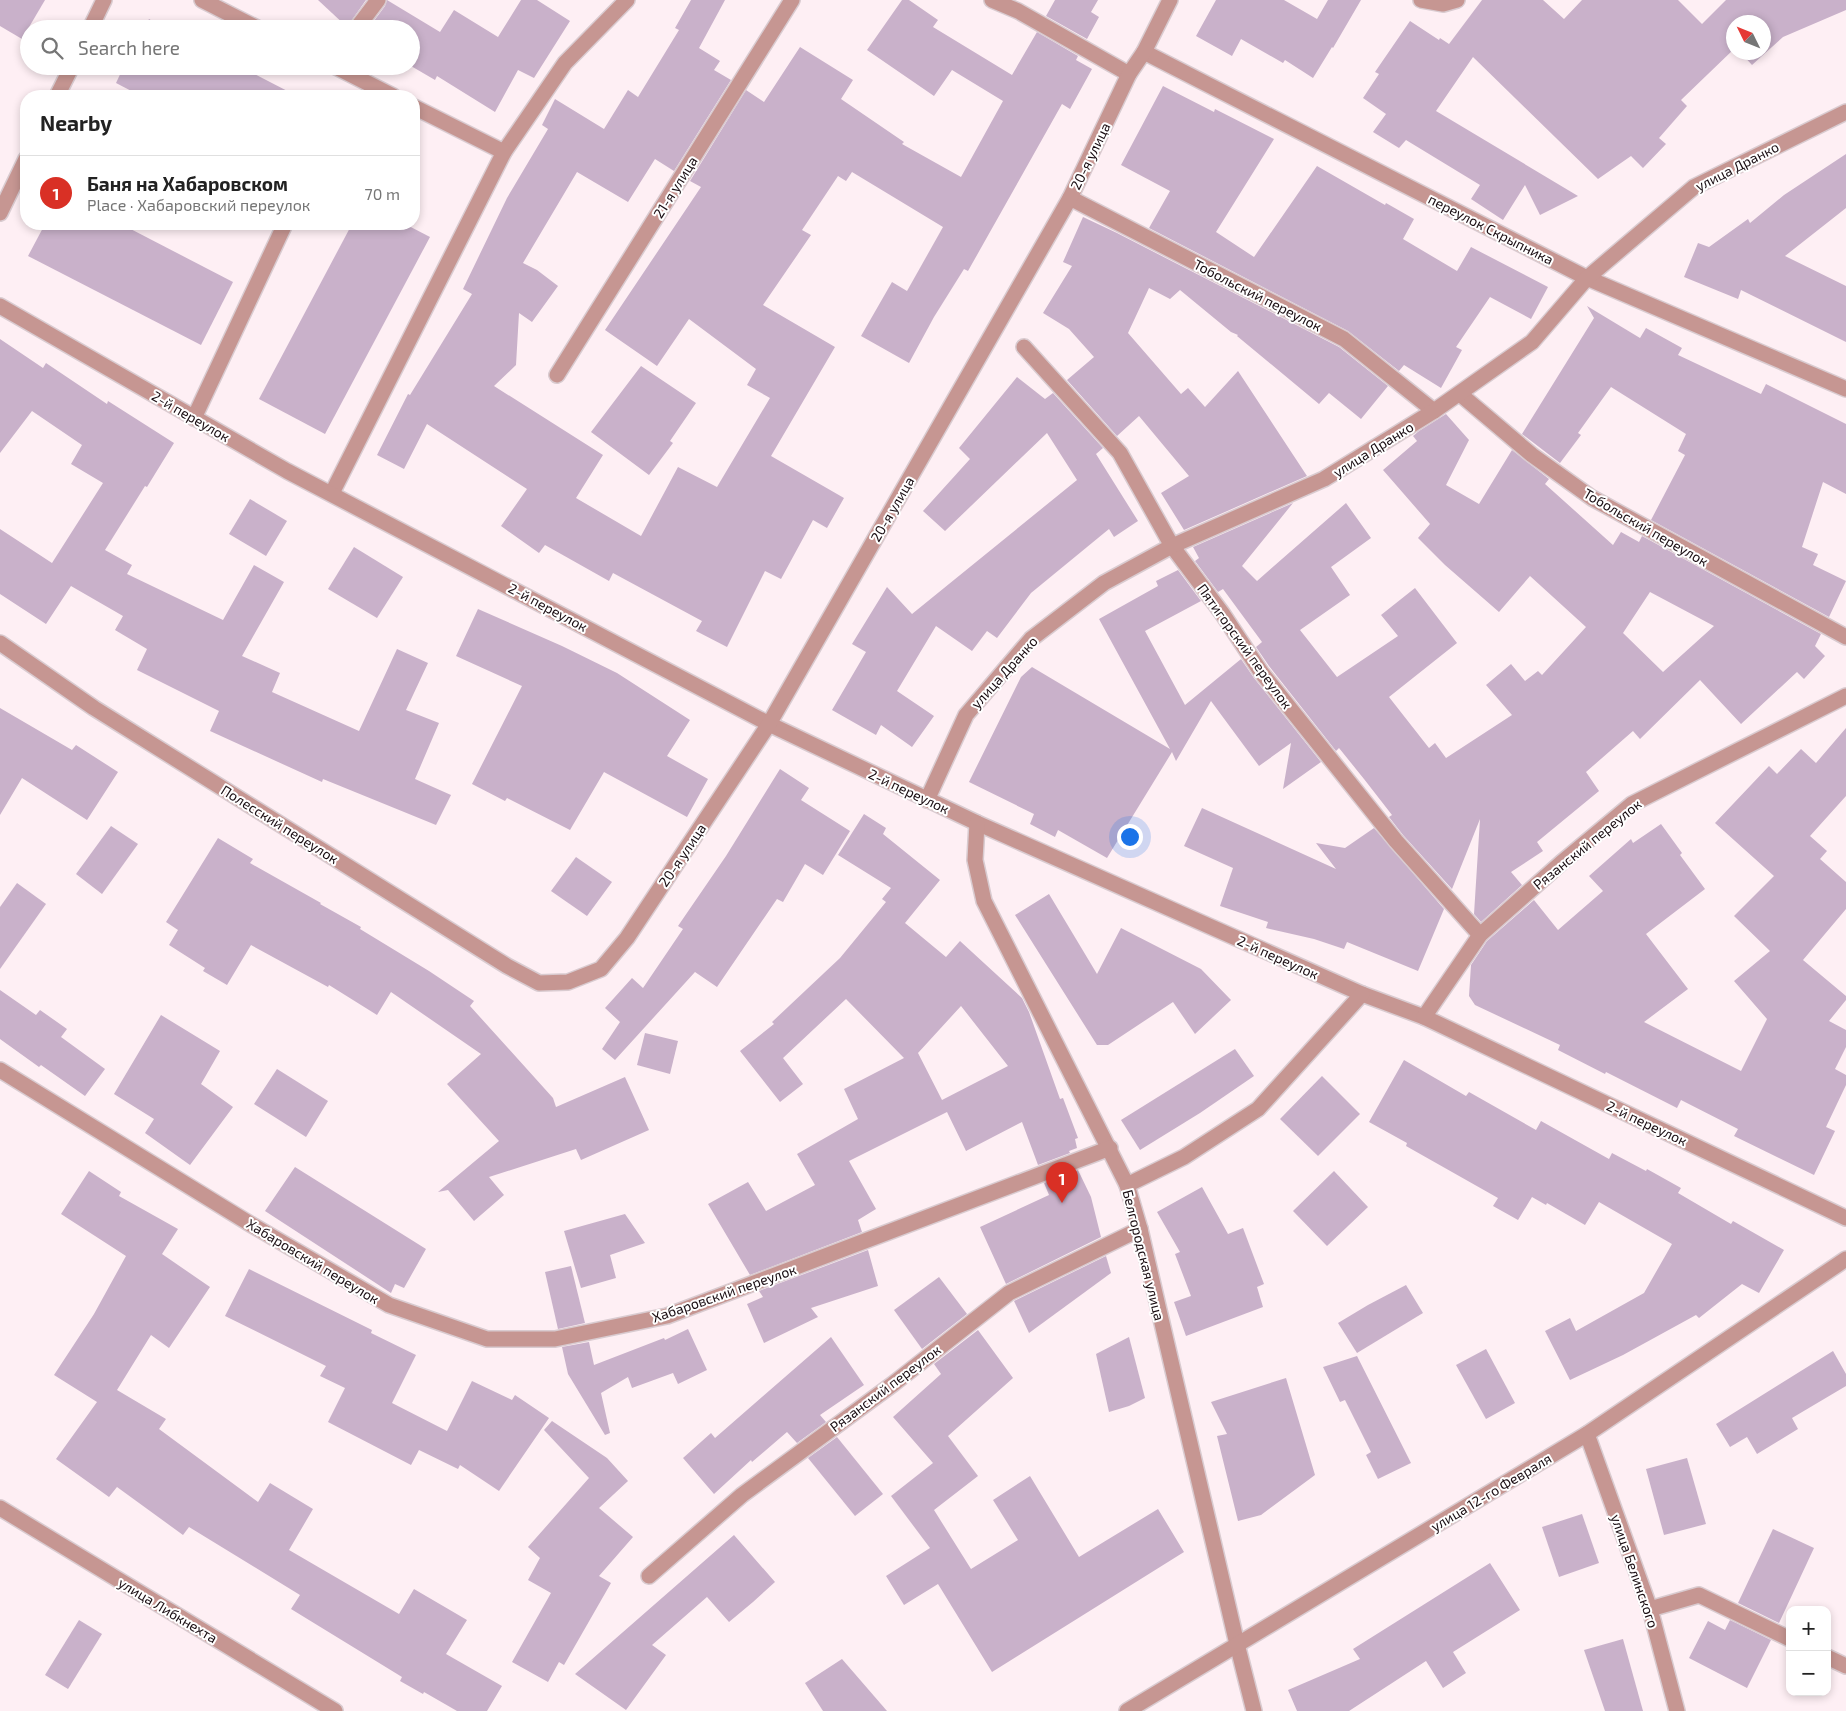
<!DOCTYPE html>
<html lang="en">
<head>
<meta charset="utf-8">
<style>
  body { margin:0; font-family:"Exo 2",sans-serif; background:#f2f2f2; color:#222 }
  .controls { position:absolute; right:15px; bottom:15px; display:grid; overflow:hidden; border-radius:10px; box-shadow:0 2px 8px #0003 }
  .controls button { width:45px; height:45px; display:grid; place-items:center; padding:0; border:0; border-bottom:1px solid #e0e0e0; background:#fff; color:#222; font:25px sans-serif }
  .compass { position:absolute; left:1726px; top:15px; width:45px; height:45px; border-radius:50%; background:#fff; box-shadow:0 2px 8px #0003; rotate:313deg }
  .you { position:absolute; left:1129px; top:836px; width:18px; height:18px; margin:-12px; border:4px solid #fff; border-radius:50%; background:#1a73e8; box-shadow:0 0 0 8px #1a73e833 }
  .badge { display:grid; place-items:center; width:32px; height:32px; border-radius:50%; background:#d93025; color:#fff; font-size:16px; font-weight:700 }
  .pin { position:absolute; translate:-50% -41px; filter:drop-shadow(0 1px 2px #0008) }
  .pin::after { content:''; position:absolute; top:26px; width:18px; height:15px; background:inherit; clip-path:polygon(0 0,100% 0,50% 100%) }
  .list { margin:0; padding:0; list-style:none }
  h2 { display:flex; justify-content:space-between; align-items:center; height:65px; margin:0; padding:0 20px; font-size:21px }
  h2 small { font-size:16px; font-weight:400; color:#767676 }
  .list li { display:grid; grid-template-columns:32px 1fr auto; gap:15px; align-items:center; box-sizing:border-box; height:75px; padding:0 20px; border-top:1px solid #e0e0e0 }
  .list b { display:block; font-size:19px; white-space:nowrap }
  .list p { margin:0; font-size:16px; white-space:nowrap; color:#767676 }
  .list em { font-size:16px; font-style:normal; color:#767676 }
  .icon { flex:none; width:28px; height:28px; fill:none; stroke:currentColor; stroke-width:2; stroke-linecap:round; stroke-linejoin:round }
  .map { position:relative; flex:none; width:1846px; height:1711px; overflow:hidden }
  .search { position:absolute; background:#fff; box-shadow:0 2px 8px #0003; left:20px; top:20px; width:400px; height:55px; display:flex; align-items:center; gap:12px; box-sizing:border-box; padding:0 18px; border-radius:28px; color:#767676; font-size:19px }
  .panel { position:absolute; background:#fff; box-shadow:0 2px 8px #0003; left:20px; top:90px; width:400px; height:140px; border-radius:20px }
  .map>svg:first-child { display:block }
</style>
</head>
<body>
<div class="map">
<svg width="1846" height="1711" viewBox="0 0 1846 1711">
  <rect width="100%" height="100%" fill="#feeff4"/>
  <g fill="#c9b1ca" fill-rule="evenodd">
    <polygon points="0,0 45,0 22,39 0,26"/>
    <polygon points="318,0 366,0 347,27"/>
    <polygon points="387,0 440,32 454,10 498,37 521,0 537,0 570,21 534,78 518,70 495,112 437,76 435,80 411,66 411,29 368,29 385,6"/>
    <polygon points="691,0 725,0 699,48 720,61 714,70 731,80 674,171 655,159 628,202 577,172 523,263 537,270 558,286 532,322 519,313 516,365 494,386 603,455 576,498 641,536 678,467 717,487 770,398 747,385 756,369 689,319 657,366 605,330 701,187 690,181 746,90 764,102 800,47 853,80 841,99 904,142 902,144 961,177 1003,101 952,70 934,96 867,50 902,0 909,0 938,20 933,27 1012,75 1037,32 1078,56 1076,60 1092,69 1070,109 1062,104 968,271 964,269 934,317 909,363 861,336 892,282 907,291 943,227 852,172 846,181 838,176 802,230 811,235 763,305 835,347 771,456 844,498 827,528 813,520 781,579 765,571 727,647 696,631 702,621 613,573 609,581 545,545 539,553 501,526 527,489 427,424 404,469 377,455 408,394 410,395 472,294 463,289 507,198 548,129 542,125 555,99 604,129 628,90 638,97 679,30 675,28"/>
    <polygon points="1055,0 1098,0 1091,12 1099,17 1087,39 1046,16"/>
    <polygon points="1216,0 1284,0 1317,19 1328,0 1361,0 1333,48 1332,47 1313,78 1285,60 1283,63 1241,39 1232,56 1196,36"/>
    <polygon points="1482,0 1543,0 1564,19 1582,0 1678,0 1702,24 1726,0 1846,0 1846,10 1783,37 1752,65 1740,52 1764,52 1764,22 1734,22 1734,49 1681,100 1687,106 1659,138 1666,144 1643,168 1631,156 1598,179 1473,57 1436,111 1578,196 1540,215 1525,185 1503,220 1471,199 1480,185 1406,140 1399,148 1373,132 1386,114 1363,98 1379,74 1375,72 1410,21 1439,40 1440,38 1449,44"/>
    <polygon points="149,19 166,29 144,29"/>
    <polygon points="124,66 239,66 297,96 141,96 116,83"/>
    <polygon points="1163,86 1214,112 1215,109 1274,139 1216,232 1254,257 1317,166 1385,205 1386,203 1414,219 1403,239 1457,271 1471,247 1548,287 1531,319 1490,297 1456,347 1462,350 1441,388 1404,365 1399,371 1348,331 1149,228 1170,191 1121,165"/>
    <polygon points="1846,154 1846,208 1785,256 1846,286 1846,342 1741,290 1738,299 1684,277 1698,243 1709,247 1748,219 1750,223 1784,195"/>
    <polygon points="1083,217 1117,233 1339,347 1388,386 1361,419 1329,393 1319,404 1237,336 1238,335 1231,332 1180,290 1170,299 1149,288 1128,333 1181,394 1188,388 1205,407 1238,371 1307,476 1184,530 1161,493 1189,476 1139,416 1117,436 1067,380 1094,357 1069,329 1043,313 1072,266 1063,262"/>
    <polygon points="45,224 121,224 233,282 201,345 28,256"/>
    <polygon points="352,224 405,224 430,237 325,434 259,399"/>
    <polygon points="1587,306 1640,338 1646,328 1682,348 1678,355 1761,394 1766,384 1846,424 1846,494 1823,482 1802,547 1818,554 1813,565 1846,581 1829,617 1651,520 1685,455 1678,451 1686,434 1611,387 1578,433 1581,435 1560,463 1522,434 1594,318"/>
    <polygon points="0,339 43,368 46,363 107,404 108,401 174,443 147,487 145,486 105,550 132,565 127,574 223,620 254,565 284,582 242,656 280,673 272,692 359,731 397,649 428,663 406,710 439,723 415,779 451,795 436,825 323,779 322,782 210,731 219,711 137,670 147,649 115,630 123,616 71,586 46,624 0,594 0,529 52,563 103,483 71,464 82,445 32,411 0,453"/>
    <polygon points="641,366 696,403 670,441 673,443 649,475 591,432"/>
    <polygon points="1017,377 1045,399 1053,393 1103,448 1096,454 1138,521 1114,537 1109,529 1031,593 997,638 987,631 972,651 936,626 897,691 934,716 912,747 881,725 876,735 832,710 866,652 852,644 887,587 912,614 1077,480 1047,433 945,531 923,511 970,459 959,448"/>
    <path d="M 1446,414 L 1469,440 L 1446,485 L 1479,504 L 1512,450 L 1549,479 L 1545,484 L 1613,545 L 1621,532 L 1639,542 L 1642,536 L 1821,634 L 1815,646 L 1825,656 L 1804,679 L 1797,672 L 1741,724 L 1700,680 L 1640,739 L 1633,731 L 1586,772 L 1599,791 L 1537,842 L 1543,851 L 1511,872 L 1522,885 L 1481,922 L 1474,914 L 1480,819 L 1452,889 L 1403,835 L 1389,817 L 1392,815 L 1364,779 L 1339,748 L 1336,751 L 1269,666 L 1256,647 L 1262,642 L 1223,589 L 1218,592 L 1195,561 L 1199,558 L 1193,547 L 1293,503 L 1242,566 L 1257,581 L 1346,503 L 1371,538 L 1331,567 L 1350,595 L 1300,630 L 1337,677 L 1398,636 L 1381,615 L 1415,588 L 1457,643 L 1389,697 L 1429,748 L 1435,743 L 1446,758 L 1512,715 L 1486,685 L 1511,664 L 1525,681 L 1538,671 L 1542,675 L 1586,627 L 1530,576 L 1499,612 L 1445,565 L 1418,538 L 1430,524 L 1383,470 L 1417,441 L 1413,436 L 1419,431 ZM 1650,592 L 1714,626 L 1663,672 L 1623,633 Z"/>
    <polygon points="250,499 287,521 266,556 229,534"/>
    <polygon points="354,547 403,577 377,618 328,589"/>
    <polygon points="1178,570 1201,601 1145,631 1185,705 1241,659 1254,678 1321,762 1283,789 1291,743 1259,766 1211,701 1176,761 1172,752 1107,858 1058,830 1055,837 1030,824 1034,814 969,782 1021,677 1032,667 1170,749 1099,619 1158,586 1156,581"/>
    <polygon points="478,609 562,646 617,673 690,720 667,756 708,779 687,817 604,772 570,830 507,798 505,801 472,784 522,686 456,656"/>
    <polygon points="0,708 72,750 76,745 118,772 87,820 22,778 0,815"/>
    <polygon points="1846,728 1846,796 1810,836 1827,851 1820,859 1846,882 1846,909 1803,960 1846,996 1846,1000 1829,1021 1846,1030 1846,1047 1835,1069 1846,1075 1846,1085 1826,1127 1835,1131 1814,1175 1734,1136 1738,1129 1681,1100 1677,1108 1606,1072 1605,1074 1558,1050 1560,1045 1475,1005 1469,996 1471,965 1487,941 1534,900 1558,930 1603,891 1589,876 1631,839 1633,843 1661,824 1682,853 1680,855 1705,889 1646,934 1688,989 1644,1022 1741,1071 1767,1019 1734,981 1770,951 1734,916 1774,876 1715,823 1769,766 1777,774 1801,749 1816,763"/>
    <polygon points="780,769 809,788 801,800 850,831 823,875 805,864 783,902 777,899 717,987 695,972 615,1060 602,1049 620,1022 605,1008 632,978 643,988 683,929 678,926 726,856"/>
    <polygon points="1202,808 1336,869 1316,843 1345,848 1374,828 1444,909 1418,971 1347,942 1344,949 1314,939 1266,928 1268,922 1220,906 1233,868 1184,846"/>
    <path d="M 864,814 L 886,828 L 883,834 L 940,880 L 905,923 L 946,957 L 960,941 L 1022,998 L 1029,1012 L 1060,1099 L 1063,1098 L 1078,1138 L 1075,1139 L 1077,1148 L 1069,1151 L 1070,1153 L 1038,1165 L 1022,1122 L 966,1151 L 947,1112 L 849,1161 L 876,1209 L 858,1220 L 862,1232 L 750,1275 L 708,1204 L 748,1182 L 766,1211 L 815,1185 L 797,1154 L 858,1119 L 844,1089 L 904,1058 L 846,999 L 783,1058 L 803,1084 L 780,1102 L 740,1051 L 774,1024 L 772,1022 L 840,958 L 886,902 L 882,899 L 891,888 L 838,855 ZM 961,1006 L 1008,1066 L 942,1100 L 918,1053 Z"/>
    <polygon points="111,826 138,844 102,894 76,874"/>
    <polygon points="218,838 253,859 250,863 321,903 320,904 361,927 360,929 429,971 474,1001 470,1006 553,1098 556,1107 625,1077 649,1130 581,1160 576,1149 489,1177 504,1195 474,1221 448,1190 438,1192 499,1141 447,1084 481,1054 391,992 377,1015 329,985 328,987 251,945 227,985 203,971 205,968 169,945 178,930 166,922"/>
    <polygon points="576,857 612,882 587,916 551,891"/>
    <polygon points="17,883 46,904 0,969 0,907"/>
    <polygon points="1049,894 1097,974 1121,928 1201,969 1231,1000 1195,1034 1173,1002 1108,1045 1097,1045 1015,915"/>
    <polygon points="0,990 36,1015 40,1010 67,1029 61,1037 105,1069 85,1096 41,1065 39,1067 0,1039"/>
    <polygon points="161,1015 220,1051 201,1084 233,1107 190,1165 145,1133 154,1119 114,1094"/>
    <polygon points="645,1033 678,1041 670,1074 637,1065"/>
    <polygon points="1235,1049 1254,1076 1200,1113 1140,1150 1121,1120"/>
    <polygon points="1404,1060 1466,1096 1469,1092 1536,1130 1541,1121 1609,1159 1612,1153 1646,1171 1647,1169 1681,1188 1678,1193 1731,1224 1733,1221 1784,1250 1759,1293 1742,1284 1699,1318 1696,1315 1623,1355 1570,1380 1545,1331 1570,1318 1576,1331 1644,1293 1672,1244 1599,1202 1585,1225 1547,1203 1546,1205 1532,1197 1518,1220 1493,1206 1498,1198 1406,1146 1407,1143 1369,1122"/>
    <polygon points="277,1069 328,1101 306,1137 254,1104"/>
    <polygon points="1322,1076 1360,1114 1318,1156 1280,1119"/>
    <polygon points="295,1167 426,1249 404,1288 395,1284 391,1293 265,1211"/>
    <polygon points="1078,1170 1091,1197 1101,1237 1006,1284 980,1227 1049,1195 1044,1183"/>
    <polygon points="89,1171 121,1192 119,1196 178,1229 162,1254 210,1287 169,1348 151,1335 117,1390 166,1419 159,1429 258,1502 270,1483 313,1509 289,1550 399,1614 414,1589 467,1620 446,1654 502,1686 487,1711 457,1711 424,1692 423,1694 400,1681 402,1677 291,1609 300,1595 189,1527 183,1535 117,1487 109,1497 56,1459 97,1402 54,1375 94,1314 126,1256 61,1214"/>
    <polygon points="1334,1171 1368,1207 1327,1246 1293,1211"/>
    <polygon points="1202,1187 1228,1234 1243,1228 1264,1284 1257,1287 1263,1307 1186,1336 1174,1302 1191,1296 1175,1254 1180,1252 1157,1212"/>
    <polygon points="625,1214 645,1243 610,1255 616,1278 581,1288 564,1231"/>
    <polygon points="868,1250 878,1286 811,1308 818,1317 764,1343 747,1304 763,1297 759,1291"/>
    <polygon points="1106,1256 1111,1273 1029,1333 1014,1301"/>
    <polygon points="571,1266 585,1323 558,1329 545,1272"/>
    <polygon points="249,1269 372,1330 371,1333 416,1355 392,1403 447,1431 472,1381 512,1400 515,1395 549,1418 499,1491 460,1465 458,1469 419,1450 411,1465 328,1422 345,1388 320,1376 326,1366 225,1316"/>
    <polygon points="939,1277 967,1314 922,1349 894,1310"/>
    <polygon points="1406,1285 1423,1313 1357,1353 1338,1323 1368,1305"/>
    <polygon points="688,1329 707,1370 678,1384 673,1373 632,1388 628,1377 601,1393 610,1433 605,1435 568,1374 562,1347 589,1342 594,1365 664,1338 665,1340"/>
    <polygon points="978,1330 1013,1378 948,1436 978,1476 934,1510 971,1569 1018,1540 993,1500 1030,1476 1079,1557 1158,1509 1184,1552 992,1672 938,1584 904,1605 886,1576 930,1548 891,1496 933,1463 893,1417 941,1374 934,1364"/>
    <polygon points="831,1337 864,1385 820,1415 826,1422 797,1443 787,1432 752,1462 751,1460 714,1494 683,1458 711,1433 715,1438"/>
    <polygon points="1129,1337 1145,1398 1129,1406 1109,1412 1096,1354"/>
    <polygon points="1486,1349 1515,1403 1486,1419 1456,1365"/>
    <polygon points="1833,1351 1846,1374 1846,1386 1792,1418 1798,1429 1757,1454 1747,1437 1730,1447 1716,1424"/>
    <polygon points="1357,1356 1411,1463 1378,1479 1366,1455 1371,1452 1345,1400 1340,1402 1323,1367"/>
    <polygon points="1286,1378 1315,1475 1261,1515 1238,1521 1217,1436 1227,1434 1211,1402"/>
    <polygon points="552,1421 607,1458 628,1481 599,1508 633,1537 599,1576 611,1583 564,1665 559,1662 548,1682 512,1662 551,1593 528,1580 540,1558 528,1547 589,1478 544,1430"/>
    <polygon points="837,1437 883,1494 855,1516 808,1458"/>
    <polygon points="1687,1458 1706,1524 1664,1535 1646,1469"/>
    <polygon points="1582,1514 1599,1563 1559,1577 1542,1527"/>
    <polygon points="1773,1529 1814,1548 1779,1623 1738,1603"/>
    <polygon points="734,1535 775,1582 753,1602 729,1622 707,1597 652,1645 666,1655 626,1710 575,1674"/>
    <polygon points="1490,1563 1520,1610 1453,1652 1466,1673 1443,1688 1426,1661 1349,1711 1297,1711 1288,1690 1360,1659 1353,1649"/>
    <polygon points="79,1620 102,1634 68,1689 45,1675"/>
    <polygon points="1730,1620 1771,1640 1747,1688 1689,1658 1708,1621 1725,1630"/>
    <polygon points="1623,1639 1643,1711 1605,1711 1584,1650"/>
    <polygon points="842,1659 887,1711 823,1711 805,1683"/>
  </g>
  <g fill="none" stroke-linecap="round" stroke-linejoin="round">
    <defs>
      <g id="lane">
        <polyline points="356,29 378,0"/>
        <polyline points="194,418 285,224"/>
        <polyline points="332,493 504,152 565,63 627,0"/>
      </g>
      <g id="street">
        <polyline points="202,0 259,29"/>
        <polyline points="992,0 1018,11 1129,74"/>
        <polyline points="1421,0 1443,4 1457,0"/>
        <polyline points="90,29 104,0"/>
        <polyline points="1144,52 1587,278 1846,389"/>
        <polyline points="334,66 393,96"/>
        <polyline points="57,96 72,66"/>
        <polyline points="414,107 504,152"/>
        <polyline points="1070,198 1344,339 1434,411"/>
        <polyline points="0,213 26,159"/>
        <polyline points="0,306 287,471 769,724 977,823 1362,994 1424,1017 1846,1218"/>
        <polyline points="1024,347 1120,453 1172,546 1222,613 1261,672 1396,841 1480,935"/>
        <polyline points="557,375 792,0"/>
        <polyline points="1460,394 1532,455 1592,498 1846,637"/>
        <polyline points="0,643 94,708 507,966 539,983 568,982 601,969 627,938 769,724 1070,198 1129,74 1144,52 1170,0"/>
        <polyline points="927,800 966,715 1031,639 1104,583 1172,546 1324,479 1434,411 1532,342 1587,278 1694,187 1846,112"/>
        <polyline points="977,823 975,860 984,901 1127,1185 1140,1229 1237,1644 1254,1711"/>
        <polyline points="1424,1017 1480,935 1561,863 1632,804 1846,696"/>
        <polyline points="0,1070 252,1225 389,1305 487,1339 555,1339 667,1316 1110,1148"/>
        <polyline points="1127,1185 1184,1157 1258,1109 1362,994"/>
        <polyline points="1587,1434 1650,1609 1677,1711"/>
        <polyline points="0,1508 335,1711"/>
        <polyline points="649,1576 742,1495 893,1384 1009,1293 1140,1229"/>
        <polyline points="1650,1609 1699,1595 1790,1639"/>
        <polyline points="1827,1657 1846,1666"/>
        <polyline points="1127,1711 1587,1434 1846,1259"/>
      </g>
    </defs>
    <use href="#lane" stroke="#d9cbd0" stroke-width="18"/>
    <use href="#street" stroke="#d9cbd0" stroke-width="18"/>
    <use href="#lane" stroke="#c69692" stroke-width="15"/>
    <use href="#street" stroke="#c69692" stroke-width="15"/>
  </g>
  <g text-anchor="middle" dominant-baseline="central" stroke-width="4" stroke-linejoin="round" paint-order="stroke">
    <g font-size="14" fill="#180c11" stroke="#fff">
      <text transform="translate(1090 156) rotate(-64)">20-я улица</text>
      <text transform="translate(1737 166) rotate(-27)">улица Дранко</text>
      <text transform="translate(675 187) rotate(-58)">21-я улица</text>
      <text transform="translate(1491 229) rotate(27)">переулок Скрыпника</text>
      <text transform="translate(1258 295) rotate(27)">Тобольский переулок</text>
      <text transform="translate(191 416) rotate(30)">2-й переулок</text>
      <text transform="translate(1373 449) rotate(-32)">улица Дранко</text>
      <text transform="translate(892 509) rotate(-60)">20-я улица</text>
      <text transform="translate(1646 527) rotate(30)">Тобольский переулок</text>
      <text transform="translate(548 607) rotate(28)">2-й переулок</text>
      <text transform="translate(1245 646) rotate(54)">Пятигорский переулок</text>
      <text transform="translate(1004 672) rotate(-48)">улица Дранко</text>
      <text transform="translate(909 791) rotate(25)">2-й переулок</text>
      <text transform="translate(280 824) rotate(32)">Полесский переулок</text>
      <text transform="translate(1587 844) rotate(-39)">Рязанский переулок</text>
      <text transform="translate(682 855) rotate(-56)">20-я улица</text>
      <text transform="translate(1278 957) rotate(24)">2-й переулок</text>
      <text transform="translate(1647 1123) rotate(25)">2-й переулок</text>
      <text transform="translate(1144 1255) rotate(76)">Белгородская улица</text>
      <text transform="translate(313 1261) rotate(31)">Хабаровский переулок</text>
      <text transform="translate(724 1293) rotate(-19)">Хабаровский переулок</text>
      <text transform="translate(885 1388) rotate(-37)">Рязанский переулок</text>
      <text transform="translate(1491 1492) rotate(-31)">улица 12-го Февраля</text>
      <text transform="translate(1635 1571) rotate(71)">улица Белинского</text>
      <text transform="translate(168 1610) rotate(31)">улица Либкнехта</text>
    </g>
  </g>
</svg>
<div class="controls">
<button>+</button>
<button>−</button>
</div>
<svg class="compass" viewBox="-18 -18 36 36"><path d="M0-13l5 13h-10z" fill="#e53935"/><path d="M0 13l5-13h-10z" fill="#767676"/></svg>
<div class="you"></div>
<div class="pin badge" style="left:1062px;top:1203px">1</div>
<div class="search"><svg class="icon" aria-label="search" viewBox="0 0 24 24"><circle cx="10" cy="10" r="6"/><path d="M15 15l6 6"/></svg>Search here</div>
<section class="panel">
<h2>Nearby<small></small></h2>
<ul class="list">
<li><span class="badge">1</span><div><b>Баня на Хабаровском</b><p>Place · Хабаровский переулок</p></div><em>70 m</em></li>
</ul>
</section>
</div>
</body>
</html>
